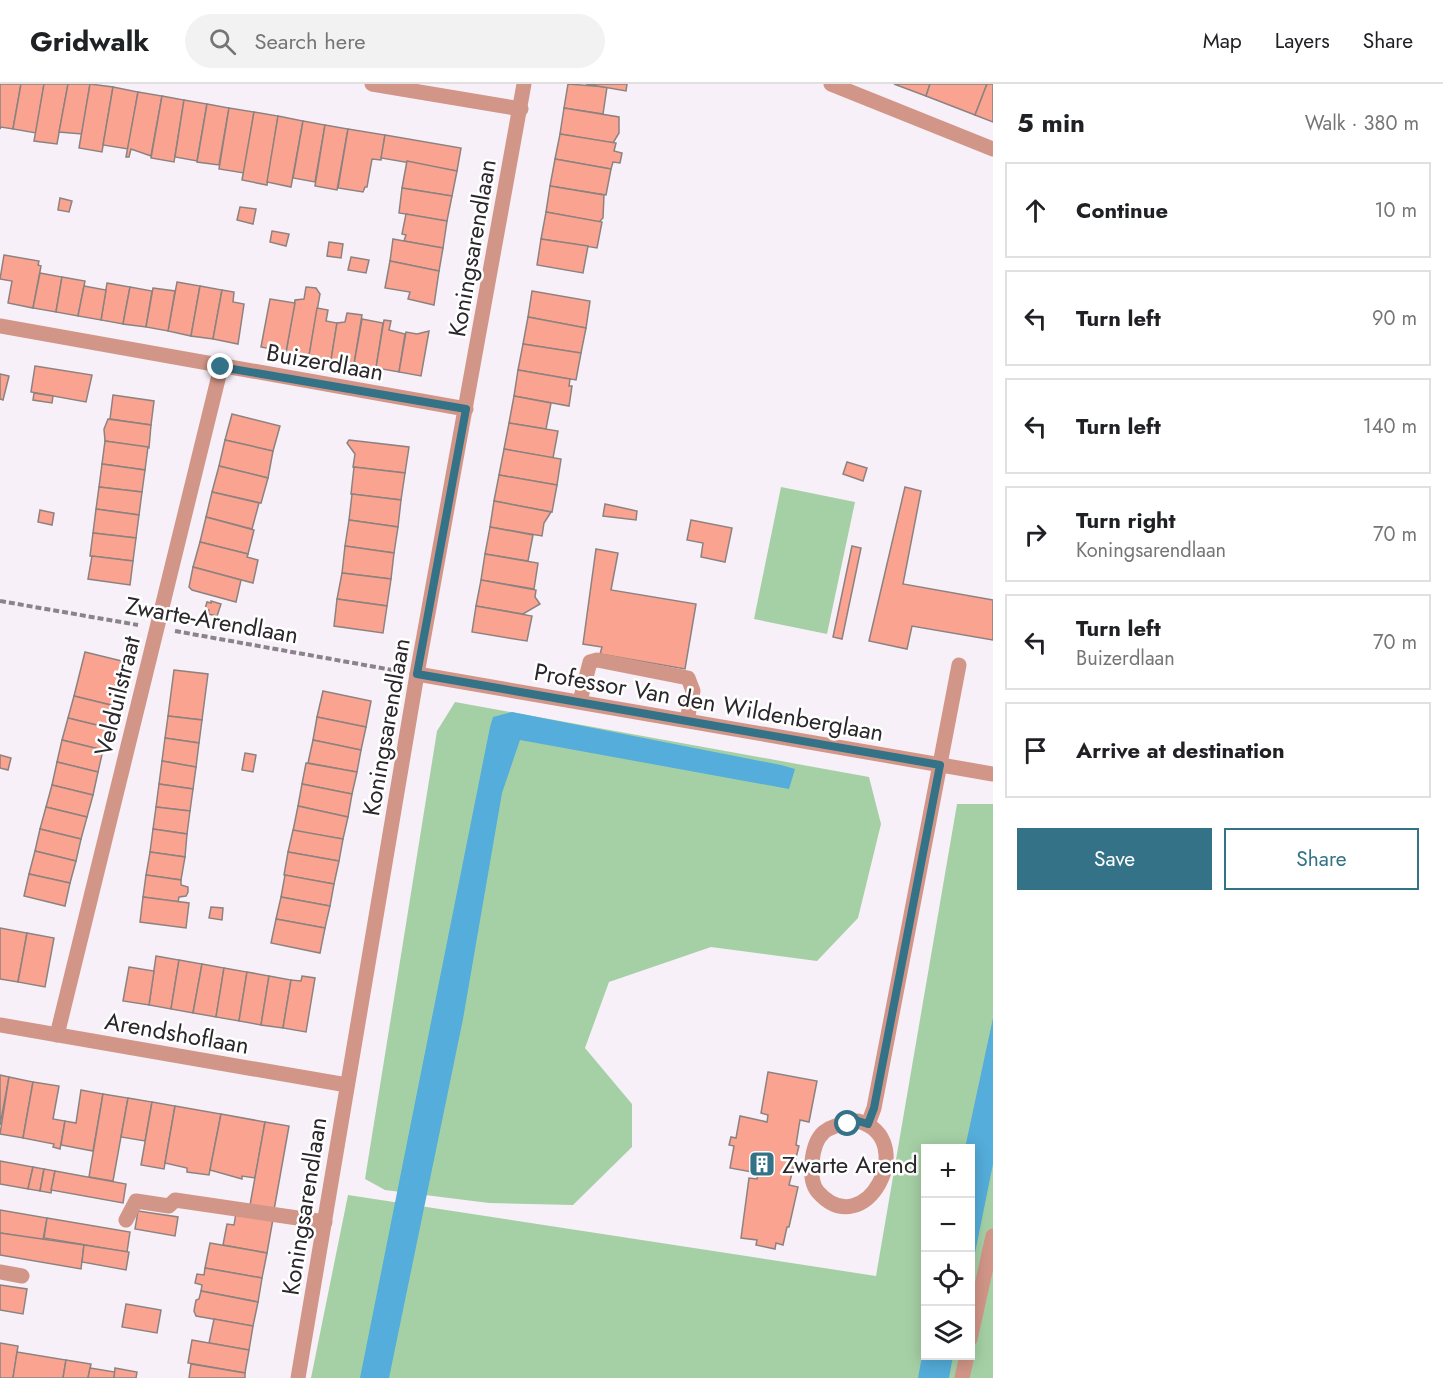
<!DOCTYPE html>
<html lang="en">
<head>
<meta charset="utf-8">
<style>
  body { margin:0; font-family:Jost,sans-serif; background:#f2f2f2; color:#202124 }
  .controls { position:absolute; right:18px; bottom:18px; display:grid; overflow:hidden; border-radius:0px; box-shadow:0 3px 15px #0003 }
  .controls button { width:54px; height:54px; display:grid; place-items:center; padding:0; border:0; border-bottom:2px solid #e0e0e0; background:#fff; color:#202124; font:30px sans-serif }
  .stop { position:absolute; width:18px; height:18px; margin:-14px; border:4px solid #337287; border-radius:50%; background:#fff }
  .stop.end { background:#337287; border-color:#fff; box-shadow:0 2px 6px #0008 }
  .list { margin:0; padding:0; list-style:none }
  h2 { display:flex; justify-content:space-between; align-items:center; height:78px; margin:0; padding:0 24px; font-size:26px }
  h2 small { font-size:20px; font-weight:400; color:#757577 }
  .list li { display:grid; grid-template-columns:39px 1fr auto; gap:18px; align-items:center; box-sizing:border-box; height:96px; margin:0 12px 12px; padding:0 12px; border:2px solid #e0e0e0; border-radius:0px }
  .list b { display:block; font-size:22px; white-space:nowrap }
  .list p { margin:0; font-size:20px; white-space:nowrap; color:#757577 }
  .list em { font-size:20px; font-style:normal; color:#757577 }
  .actions { display:flex; gap:12px; padding:18px 24px }
  .actions a { flex:1; padding:14px 0; border:2px solid #337287; border-radius:0px; text-align:center; font-size:21px; color:#337287 }
  .actions .main { background:#337287; color:#fff }
  .icon { flex:none; width:33px; height:33px; fill:none; stroke:currentColor; stroke-width:2; stroke-linecap:round; stroke-linejoin:round }
  .map { position:relative; flex:none; width:993px; height:1294px; overflow:hidden }
  header { display:flex; align-items:center; gap:36px; box-sizing:border-box; height:84px; padding:0 30px; background:#fff; border-bottom:2px solid #e0e0e0 }
  header strong { font-size:28px }
  nav { display:flex; gap:33px; margin-inline-start:auto; font-size:21px }
  .search { width:420px; height:54px; background:#f2f2f2; display:flex; align-items:center; gap:15px; box-sizing:border-box; padding:0 21px; border-radius:33px; color:#757577; font-size:22px }
  main { display:flex }
  aside { flex:1; background:#fff }
  .map>svg:first-child { display:block }
</style>
</head>
<body>
<header>
<strong>Gridwalk</strong>
<div class="search"><svg class="icon" aria-label="search" viewBox="0 0 24 24"><circle cx="10" cy="10" r="6"/><path d="M15 15l6 6"/></svg>Search here</div>
<nav><a>Map</a><a>Layers</a><a>Share</a></nav>
</header>
<main>
<div class="map">
<svg width="993" height="1294" viewBox="0 0 993 1294">
  <rect width="100%" height="100%" fill="#f7f0f8"/>
  <g fill="#a5d0a5" fill-rule="evenodd">
    <polygon points="781,403 855,418 827,550 754,535"/>
    <polygon points="455,618 869,693 881,740 858,834 817,877 711,863 609,898 585,964 632,1020 632,1063 573,1121 489,1119 385,1106 365,1095 437,647"/>
    <path d="M 957,720 L 993,720 L 993,1294 L 311,1294 L 348,1111 L 876,1192 ZM 926,1064 L 970,1064 L 970,1272 L 926,1272 Z"/>
  </g>
  <g fill="#54adda">
    <polygon points="512,628 781,681 795,685 789,705 520,656 502,709 463,935 389,1294 360,1294 490,643 493,633"/>
    <polygon points="993,934 993,1080 971,1189 970,1064 965,1064"/>
    <polygon points="925,1256 926,1272 953,1272 949,1294 918,1294"/>
  </g>
  <g fill="#faa390" stroke="#8d8280" stroke-width="1.5">
    <polygon points="0,0 21,0 13,45 1,43 0,45"/>
    <polygon points="21,0 44,0 36,49 13,45"/>
    <polygon points="44,0 68,0 57,60 34,57"/>
    <polygon points="68,0 90,0 82,50 59,48"/>
    <polygon points="90,0 113,3 102,68 79,64"/>
    <polygon points="568,0 607,3 603,30 564,24"/>
    <polygon points="586,0 627,0 626,7"/>
    <polygon points="894,0 930,0 926,12"/>
    <polygon points="930,0 987,0 975,31 926,12"/>
    <polygon points="987,0 993,0 993,38 975,31"/>
    <polygon points="113,3 138,8 128,65 103,61"/>
    <polygon points="138,8 162,12 151,72 131,65 129,73 126,73"/>
    <polygon points="162,12 184,16 174,78 151,74"/>
    <polygon points="184,16 207,20 197,77 175,73"/>
    <polygon points="207,20 229,24 219,81 197,78"/>
    <polygon points="229,24 254,28 244,89 219,85"/>
    <polygon points="564,24 619,33 619,49 613,59 560,50"/>
    <polygon points="254,28 278,32 267,101 242,96"/>
    <polygon points="278,32 303,37 291,103 267,98"/>
    <polygon points="303,37 325,41 315,98 293,94"/>
    <polygon points="325,41 348,45 337,106 315,102"/>
    <polygon points="348,45 385,51 381,76 372,75 367,103 365,103 363,108 338,104"/>
    <polygon points="560,50 616,59 614,67 622,69 620,79 613,78 611,85 555,75"/>
    <polygon points="385,51 461,64 457,87 381,74"/>
    <polygon points="555,75 611,85 606,111 550,102"/>
    <polygon points="407,77 457,87 452,112 402,104"/>
    <polygon points="550,102 604,111 603,134 599,138 546,128"/>
    <polygon points="402,104 452,112 447,137 399,129"/>
    <polygon points="60,114 72,117 69,128 58,126"/>
    <polygon points="240,123 256,125 253,140 237,136"/>
    <polygon points="546,128 602,138 597,164 541,155"/>
    <polygon points="406,130 447,137 443,164 404,157 406,151 402,150"/>
    <polygon points="272,147 289,150 286,162 270,158"/>
    <polygon points="393,155 443,164 439,187 390,177"/>
    <polygon points="541,155 588,162 583,189 537,181"/>
    <polygon points="329,158 343,160 341,174 327,172"/>
    <polygon points="4,171 39,177 38,181 41,182 33,224 8,219 12,197 0,195"/>
    <polygon points="351,173 369,176 366,189 348,186"/>
    <polygon points="390,177 439,187 434,221 408,215 410,208 385,204"/>
    <polygon points="40,189 62,193 56,228 33,224"/>
    <polygon points="62,193 85,197 78,232 56,228"/>
    <polygon points="177,198 200,202 191,252 168,247"/>
    <polygon points="107,199 130,203 123,240 101,236"/>
    <polygon points="84,202 106,206 101,236 78,232"/>
    <polygon points="200,202 222,206 213,255 191,252"/>
    <polygon points="130,203 152,207 146,243 123,240"/>
    <polygon points="306,203 316,204 320,210 309,272 286,268 295,216 304,215"/>
    <polygon points="153,204 175,207 168,247 146,243"/>
    <polygon points="222,206 234,208 233,218 244,220 238,260 213,255"/>
    <polygon points="532,207 590,217 586,244 528,233"/>
    <polygon points="270,215 295,219 286,268 261,263"/>
    <polygon points="317,224 328,226 326,237 337,239 331,276 309,272"/>
    <polygon points="347,229 362,231 354,280 331,276 337,239 345,238"/>
    <polygon points="528,233 586,244 581,269 523,260"/>
    <polygon points="362,235 383,239 376,284 354,280"/>
    <polygon points="384,236 391,237 389,246 405,250 399,288 376,284"/>
    <polygon points="429,247 421,292 399,288 406,248 417,250"/>
    <polygon points="523,260 581,269 576,296 518,286"/>
    <polygon points="35,282 92,291 86,318 31,308"/>
    <polygon points="518,286 570,295 569,302 572,302 569,322 514,312"/>
    <polygon points="0,290 9,292 3,316 0,315"/>
    <polygon points="34,309 53,312 52,319 33,316"/>
    <polygon points="113,311 154,317 151,341 110,335"/>
    <polygon points="514,312 551,319 546,345 509,339"/>
    <polygon points="232,330 280,342 273,367 225,356"/>
    <polygon points="108,335 151,341 149,364 105,357 104,345"/>
    <polygon points="509,339 558,347 553,374 504,365"/>
    <polygon points="225,356 273,367 268,394 219,382"/>
    <polygon points="349,356 409,363 405,389 353,383 355,370 347,359"/>
    <polygon points="105,357 148,363 145,386 102,380"/>
    <polygon points="504,365 561,375 557,401 499,391"/>
    <polygon points="847,378 867,384 863,397 843,390"/>
    <polygon points="102,380 145,386 142,408 99,403"/>
    <polygon points="219,382 268,394 261,419 212,408"/>
    <polygon points="354,383 405,389 401,416 351,410"/>
    <polygon points="499,391 557,401 552,428 494,417"/>
    <polygon points="99,403 142,408 139,431 96,425"/>
    <polygon points="905,403 921,407 903,500 993,516 993,556 912,542 907,565 869,557"/>
    <polygon points="212,408 259,419 252,445 206,433"/>
    <polygon points="352,410 401,416 398,443 349,436"/>
    <polygon points="494,417 551,428 544,439 542,452 490,443"/>
    <polygon points="605,420 637,427 636,436 603,432"/>
    <polygon points="96,425 139,431 136,454 93,449"/>
    <polygon points="40,426 54,429 52,441 38,438"/>
    <polygon points="206,433 254,446 248,470 200,458"/>
    <polygon points="349,436 398,443 394,469 345,462"/>
    <polygon points="691,436 732,444 725,478 701,473 703,459 687,456"/>
    <polygon points="490,443 533,451 528,477 485,470"/>
    <polygon points="93,449 136,454 133,477 90,472"/>
    <polygon points="200,458 248,470 247,473 258,476 253,499 193,483"/>
    <polygon points="345,462 394,469 391,495 342,489"/>
    <polygon points="852,462 861,464 842,555 833,553"/>
    <polygon points="596,465 618,469 611,506 696,520 685,585 600,570 602,563 583,560"/>
    <polygon points="485,470 538,479 534,505 481,496"/>
    <polygon points="92,472 133,477 130,501 88,495"/>
    <polygon points="193,483 241,496 236,518 192,506 189,503"/>
    <polygon points="342,489 391,495 387,522 337,515"/>
    <polygon points="481,496 536,506 535,513 540,520 523,530 476,522"/>
    <polygon points="337,515 387,522 383,549 334,542"/>
    <polygon points="211,517 221,520 217,532 208,530 209,526 205,525 207,518 211,519"/>
    <polygon points="476,522 532,532 527,557 472,548"/>
    <polygon points="85,568 126,578 115,622 74,612"/>
    <polygon points="174,586 208,590 202,636 168,632"/>
    <polygon points="323,607 371,617 366,643 317,633"/>
    <polygon points="74,612 115,622 109,644 68,634"/>
    <polygon points="168,632 202,636 199,659 165,654"/>
    <polygon points="317,633 366,643 361,666 313,656"/>
    <polygon points="68,634 109,644 103,666 62,656"/>
    <polygon points="165,654 199,659 196,683 162,677"/>
    <polygon points="62,656 103,666 98,688 57,678"/>
    <polygon points="313,656 361,666 357,688 308,679"/>
    <polygon points="245,669 256,671 253,688 242,686"/>
    <polygon points="0,671 11,674 8,686 0,684"/>
    <polygon points="162,677 196,683 193,705 159,700"/>
    <polygon points="57,678 98,688 93,711 52,701"/>
    <polygon points="306,679 357,688 352,710 302,700"/>
    <polygon points="159,700 193,705 190,727 156,723"/>
    <polygon points="302,700 352,710 348,733 298,722"/>
    <polygon points="52,701 93,711 87,733 46,723"/>
    <polygon points="298,722 348,733 343,755 293,747"/>
    <polygon points="46,723 87,733 81,755 40,745"/>
    <polygon points="156,723 190,727 187,750 153,745"/>
    <polygon points="40,745 81,755 76,777 35,767"/>
    <polygon points="153,745 187,750 185,773 150,768"/>
    <polygon points="293,746 343,755 339,777 288,768"/>
    <polygon points="35,767 76,777 70,799 29,790"/>
    <polygon points="150,768 185,773 181,796 146,791"/>
    <polygon points="288,768 339,777 334,800 284,791"/>
    <polygon points="29,790 70,799 65,822 24,812"/>
    <polygon points="146,791 181,796 181,801 188,803 188,808 186,812 179,813 178,818 143,813"/>
    <polygon points="285,791 334,800 330,822 281,813"/>
    <polygon points="143,813 189,819 186,844 140,838"/>
    <polygon points="281,813 330,822 325,844 276,835"/>
    <polygon points="211,823 223,824 222,836 209,834"/>
    <polygon points="276,835 325,844 320,869 271,859"/>
    <polygon points="0,844 27,849 18,898 0,895"/>
    <polygon points="27,849 54,854 45,903 18,898"/>
    <polygon points="156,872 179,876 171,925 149,921"/>
    <polygon points="179,876 202,880 193,929 171,925"/>
    <polygon points="202,880 224,884 216,933 193,929"/>
    <polygon points="129,883 154,887 149,921 123,917"/>
    <polygon points="224,884 247,888 239,937 216,933"/>
    <polygon points="247,888 269,892 261,941 239,937"/>
    <polygon points="269,892 291,896 283,944 261,941"/>
    <polygon points="302,892 315,894 306,948 283,944 291,896 301,897"/>
    <polygon points="768,988 817,997 809,1038 800,1036 796,1061 799,1062 789,1101 798,1103 789,1143 787,1143 783,1161 776,1159 775,1165 756,1161 757,1156 741,1154 749,1094 757,1095 758,1089 730,1084 734,1062 729,1061 731,1053 736,1054 740,1032 767,1038 768,1031 761,1029"/>
    <polygon points="0,991 9,993 0,1041"/>
    <polygon points="9,993 33,998 23,1054 0,1050"/>
    <polygon points="33,998 59,1002 53,1035 65,1037 60,1065 53,1063 54,1060 23,1054"/>
    <polygon points="81,1006 103,1010 93,1067 61,1061 65,1037 76,1039"/>
    <polygon points="103,1010 128,1014 113,1097 89,1093"/>
    <polygon points="128,1014 152,1018 145,1057 121,1053"/>
    <polygon points="152,1018 175,1022 164,1085 141,1081"/>
    <polygon points="175,1022 221,1030 209,1091 187,1088 187,1084 165,1079"/>
    <polygon points="221,1030 265,1038 255,1094 242,1092 242,1095 210,1086"/>
    <polygon points="265,1038 289,1042 274,1126 250,1121"/>
    <polygon points="0,1077 33,1083 28,1105 0,1100"/>
    <polygon points="33,1083 44,1085 40,1107 28,1105"/>
    <polygon points="44,1085 55,1087 51,1109 40,1107"/>
    <polygon points="55,1087 126,1100 123,1119 51,1106"/>
    <polygon points="0,1126 47,1134 43,1156 0,1149"/>
    <polygon points="138,1127 178,1133 175,1152 135,1145"/>
    <polygon points="236,1129 273,1135 267,1169 223,1161 227,1140 234,1141"/>
    <polygon points="47,1134 130,1148 127,1168 44,1154"/>
    <polygon points="0,1149 84,1161 81,1185 0,1171"/>
    <polygon points="210,1159 267,1169 262,1194 205,1184"/>
    <polygon points="84,1161 129,1168 126,1186 82,1178"/>
    <polygon points="205,1184 262,1194 258,1218 201,1207 202,1201 195,1199 197,1190 204,1191"/>
    <polygon points="0,1201 27,1205 23,1230 0,1226"/>
    <polygon points="201,1207 258,1218 253,1242 196,1232 194,1227 196,1216 199,1215"/>
    <polygon points="126,1220 161,1226 157,1249 122,1243"/>
    <polygon points="214,1235 253,1242 249,1266 209,1259"/>
    <polygon points="192,1256 249,1266 245,1289 188,1279"/>
    <polygon points="0,1259 18,1262 13,1294 0,1294"/>
    <polygon points="17,1268 66,1276 63,1294 13,1294"/>
    <polygon points="66,1276 91,1280 88,1294 63,1294"/>
    <polygon points="191,1280 245,1289 245,1294 189,1294"/>
    <polygon points="90,1284 115,1288 114,1294 88,1294"/>
    <polygon points="115,1284 137,1288 136,1294 114,1294"/>
  </g>
  <g fill="none" stroke-linecap="round" stroke-linejoin="round">
    <g stroke="#898489" stroke-width="4" stroke-dasharray="6 3" stroke-linecap="butt">
      <polyline points="0,517 138,541"/>
      <polyline points="175,547 398,587"/>
    </g>
    <g stroke="#d29688" stroke-width="15">
      <polyline points="831,0 993,65"/>
      <polyline points="580,617 590,578 597,576 688,594 693,607 687,636"/>
      <path d="M 858,1037 C 921,1055 865,1161 818,1108 C 807,1096 811,1059 824,1048 C 834,1040 846,1040 858,1037 Z"/>
      <polyline points="868,1040 874,1024 959,581"/>
      <polyline points="126,1136 136,1117 169,1122 175,1116 325,1138"/>
      <polyline points="0,1188 22,1192"/>
    </g>
    <g stroke="#d29688" stroke-width="15">
      <polyline points="372,0 521,25"/>
      <polyline points="0,242 466,325"/>
      <polyline points="417,590 993,690"/>
      <polyline points="0,941 347,1001"/>
      <polyline points="57,951 221,283"/>
      <polyline points="970,1255 993,1152"/>
      <polyline points="298,1294 417,590 524,0"/>
      <polyline points="962,1294 967,1272"/>
    </g>
  </g>
  <g fill="none" stroke-linecap="round" stroke-linejoin="round">
    <polyline stroke="#337287" stroke-width="8" points="221,283 466,325 417,590 940,681 874,1024 868,1040 858,1037 848,1040"/>
  </g>
  <defs>
    <symbol id="building-square" viewBox="-11 -11 22 22"><rect x="-9" y="-9" width="18" height="18" rx="4" fill="#337287" stroke="#fff"/><path d="M-4-6H4V6H1V3H-1V6H-4ZM-2.5-4.3h1.7v1.8h-1.7ZM.8-4.3h1.7v1.8H.8ZM-2.5-1h1.7V.8h-1.7ZM.8-1h1.7V.8H.8Z" fill="#fff"/></symbol>
  </defs>
  <g fill-rule="evenodd">
    <use href="#building-square" x="747" y="1065" width="30" height="30"/>
  </g>
  <g text-anchor="middle" dominant-baseline="central" stroke-width="5" stroke-linejoin="round" paint-order="stroke">
    <g font-size="24" fill="#2a272a" stroke="#fff">
      <text transform="translate(472 164) rotate(-80)">Koningsarendlaan</text>
      <text transform="translate(325 278) rotate(10)">Buizerdlaan</text>
      <text transform="translate(212 536) rotate(10)">Zwarte-Arendlaan</text>
      <text transform="translate(117 612) rotate(-76)">Velduilstraat</text>
      <text transform="translate(709 618) rotate(10)">Professor Van den Wildenberglaan</text>
      <text transform="translate(386 643) rotate(-80)">Koningsarendlaan</text>
      <text transform="translate(177 949) rotate(10)">Arendshoflaan</text>
      <text transform="translate(304 1122) rotate(-81)">Koningsarendlaan</text>
    </g>
    <g font-size="24" fill="#2a272a" stroke="#fff" text-anchor="start">
      <text x="782" y="1080">Zwarte Arend</text>
    </g>
  </g>
</svg>
<div class="controls">
<button>+</button>
<button>−</button>
<button><svg class="icon" aria-label="locate" viewBox="0 0 24 24"><circle cx="12" cy="12" r="6"/><path d="M12 2v4M12 18v4M2 12h4M18 12h4"/></svg></button>
<button><svg class="icon" aria-label="layers" viewBox="0 0 24 24"><path d="M12 4l9 5-9 5-9-5zM3 14l9 5 9-5"/></svg></button>
</div>
<div class="stop" style="left:848px;top:1040px"></div>
<div class="stop end" style="left:221px;top:283px"></div>
</div>
<aside>
<h2>5 min<small>Walk · 380 m</small></h2>
<ul class="list">
<li><svg class="icon" aria-label="ahead" viewBox="0 0 24 24"><path d="M12 20V5M6 11l6-6 6 6"/></svg><div><b>Continue</b></div><em>10 m</em></li>
<li><svg class="icon" aria-label="left" viewBox="0 0 24 24"><path d="M17 20v-9H6M10 6l-5 5 5 5"/></svg><div><b>Turn left</b></div><em>90 m</em></li>
<li><svg class="icon" aria-label="left" viewBox="0 0 24 24"><path d="M17 20v-9H6M10 6l-5 5 5 5"/></svg><div><b>Turn left</b></div><em>140 m</em></li>
<li><svg class="icon" aria-label="right" viewBox="0 0 24 24"><path d="M7 20v-9h11M14 6l5 5-5 5"/></svg><div><b>Turn right</b><p>Koningsarendlaan</p></div><em>70 m</em></li>
<li><svg class="icon" aria-label="left" viewBox="0 0 24 24"><path d="M17 20v-9H6M10 6l-5 5 5 5"/></svg><div><b>Turn left</b><p>Buizerdlaan</p></div><em>70 m</em></li>
<li><svg class="icon" aria-label="arrive" viewBox="0 0 24 24"><path d="M6 21V4h12l-3 4 3 4H6"/></svg><div><b>Arrive at destination</b></div></li>
</ul>
<div class="actions"><a class="main">Save</a><a>Share</a></div>
</aside>
</main>
</body>
</html>
